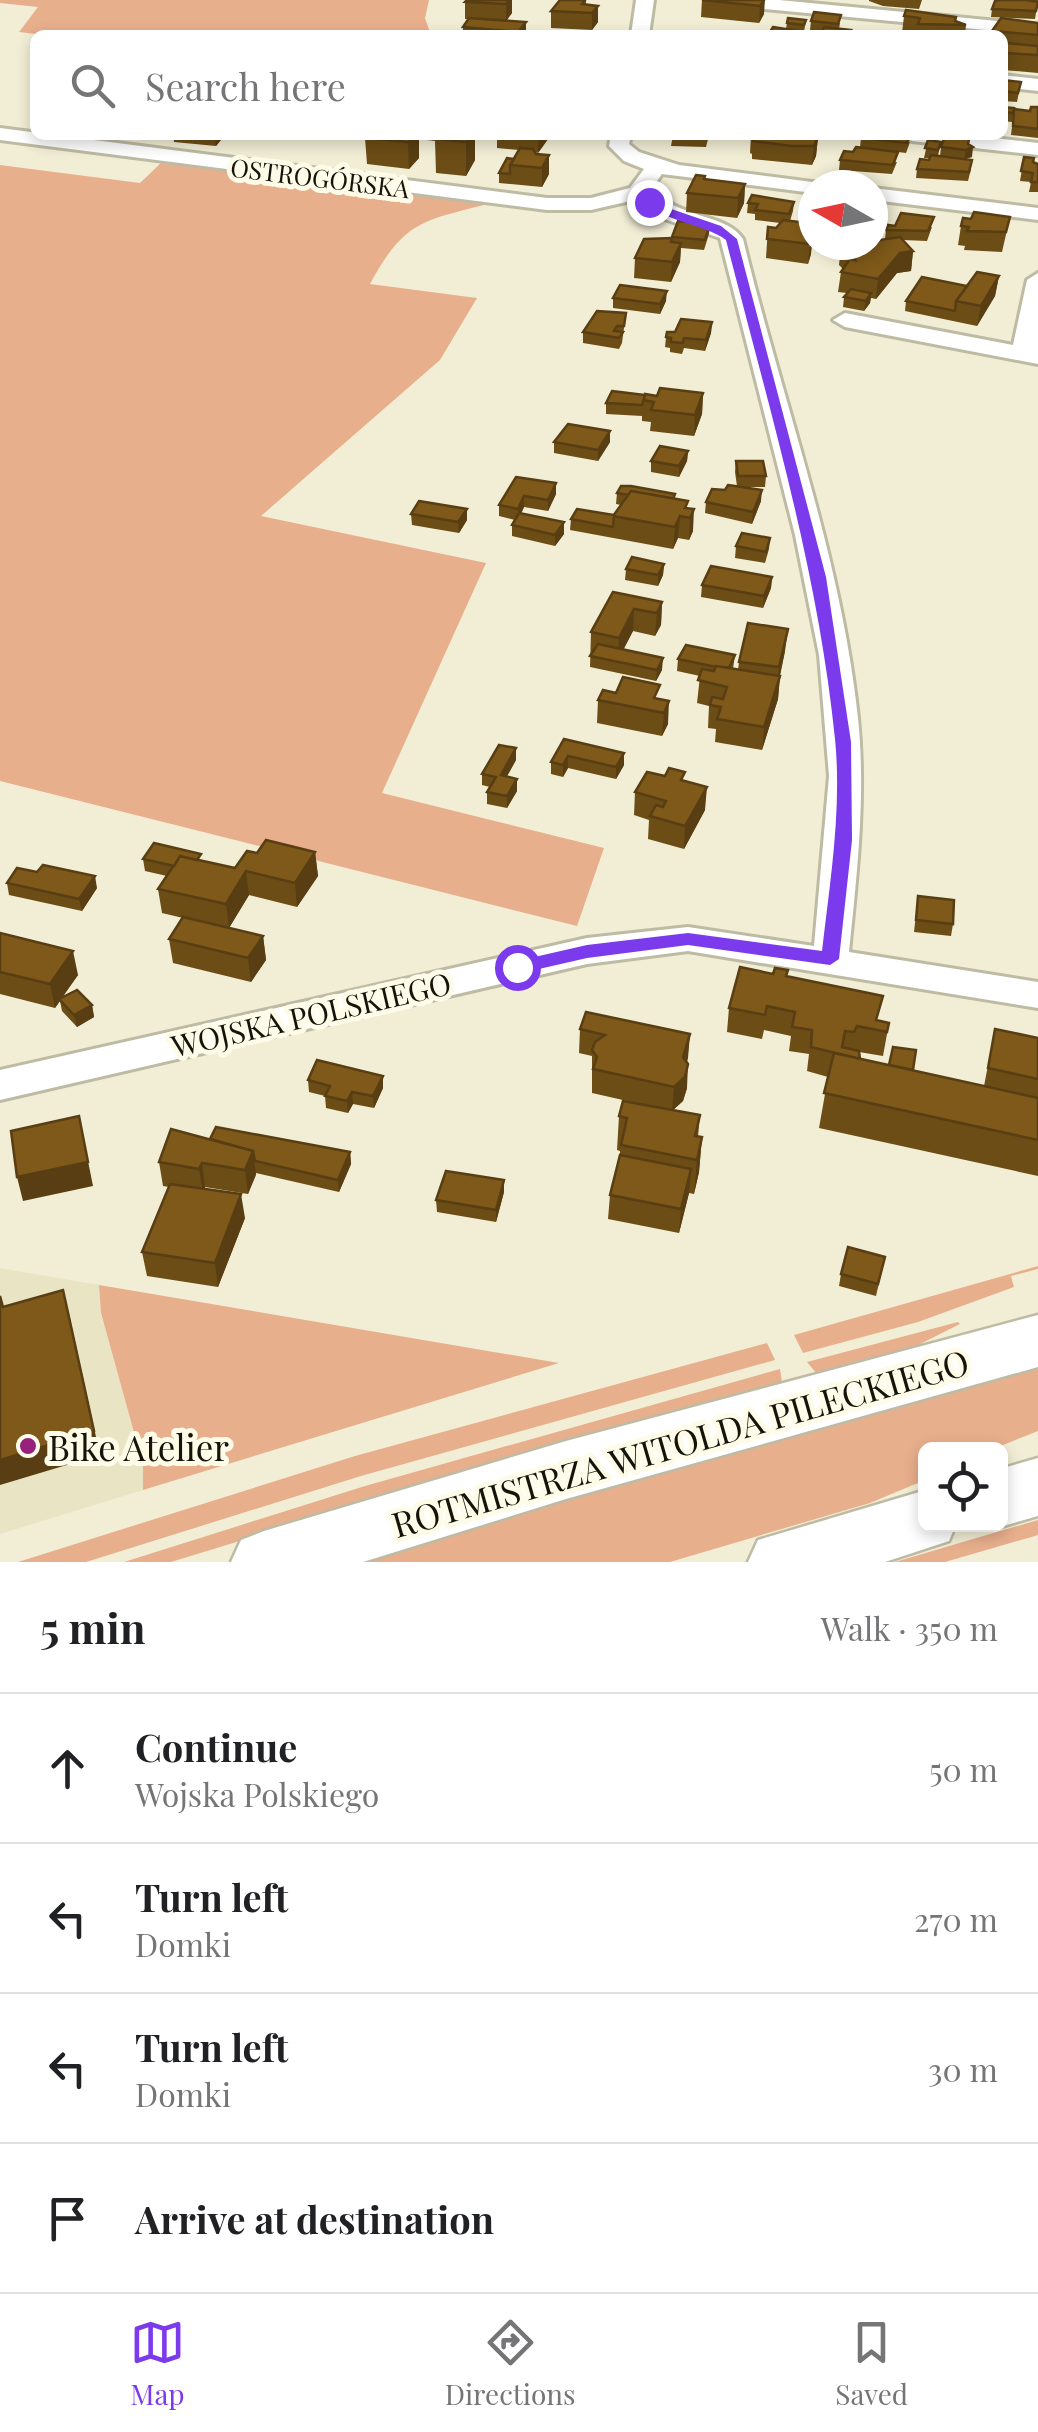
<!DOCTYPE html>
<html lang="en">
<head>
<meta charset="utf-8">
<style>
  body { margin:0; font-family:"Playfair Display",serif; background:#f2f2f2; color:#202124 }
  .controls { position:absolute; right:30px; bottom:30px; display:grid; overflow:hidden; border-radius:15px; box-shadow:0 5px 15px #0003 }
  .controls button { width:90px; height:90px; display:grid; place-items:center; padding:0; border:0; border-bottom:2px solid #e0e0e0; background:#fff; color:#202124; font:50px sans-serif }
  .compass { position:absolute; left:798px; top:170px; width:90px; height:90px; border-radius:50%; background:#fff; box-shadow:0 5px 15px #0003; rotate:279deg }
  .stop { position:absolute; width:30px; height:30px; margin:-22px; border:8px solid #7c3aed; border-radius:50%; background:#fff }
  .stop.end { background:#7c3aed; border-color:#fff; box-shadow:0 2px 10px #0008 }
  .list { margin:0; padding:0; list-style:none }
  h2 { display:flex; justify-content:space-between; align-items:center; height:130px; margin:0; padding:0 40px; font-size:42px }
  h2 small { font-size:32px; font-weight:400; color:#757577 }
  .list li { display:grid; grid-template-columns:65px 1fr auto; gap:30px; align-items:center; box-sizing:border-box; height:150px; padding:0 40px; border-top:2px solid #e0e0e0 }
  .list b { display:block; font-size:38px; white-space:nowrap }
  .list p { margin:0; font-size:32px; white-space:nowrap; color:#757577 }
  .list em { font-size:32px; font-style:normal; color:#757577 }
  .icon { flex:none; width:55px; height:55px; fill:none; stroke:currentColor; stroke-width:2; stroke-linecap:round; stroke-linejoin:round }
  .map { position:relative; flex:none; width:1038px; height:1562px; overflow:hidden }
  .search { position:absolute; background:#fff; box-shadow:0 5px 15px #0003; left:30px; right:30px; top:30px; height:110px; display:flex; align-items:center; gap:25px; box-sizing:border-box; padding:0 35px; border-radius:15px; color:#757577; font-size:38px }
  .sheet { height:730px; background:#fff }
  nav { display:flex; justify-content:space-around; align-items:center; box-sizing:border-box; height:140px; border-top:2px solid #e0e0e0; background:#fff; font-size:28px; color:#757577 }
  nav a { display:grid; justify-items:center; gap:5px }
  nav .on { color:#7c3aed }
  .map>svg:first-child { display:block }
</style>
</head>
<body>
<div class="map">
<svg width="1038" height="1562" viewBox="0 0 1038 1562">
  <rect width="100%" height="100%" fill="#f2eed6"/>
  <polygon fill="#e8e4c4" points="0,1268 99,1285 101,1314 143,1465 143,1490 0,1534"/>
  <g fill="#e8af8d">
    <polygon points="0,0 429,0 425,18 431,35 44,35 19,32 38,7 0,3"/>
    <path d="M 163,161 L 491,203 C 424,221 405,219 370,284 L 477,298 L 440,360 L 261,516 L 486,563 L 382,793 L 604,848 L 577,926 L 0,781 L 0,165 L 140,183 Z"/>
    <polygon points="1038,1266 1038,1269 1011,1276 1014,1287 918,1322 803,1353 794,1335"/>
    <polygon points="99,1285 559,1363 143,1490 143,1465 101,1313"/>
    <polygon points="958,1322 960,1324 918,1345 817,1374 807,1362"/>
    <polygon points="767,1343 775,1360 361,1476 86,1562 18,1562 355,1456"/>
    <polygon points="780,1369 782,1382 553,1445 171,1562 124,1562 365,1486"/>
    <polygon points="1038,1369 1038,1431 993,1449 926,1450 925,1480 870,1503 670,1562 364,1562 573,1498"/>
    <polygon points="1038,1520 1038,1535 945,1562 895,1562"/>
  </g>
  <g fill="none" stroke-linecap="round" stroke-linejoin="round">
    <defs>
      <g id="street">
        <polygon points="636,0 654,0 649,35 631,35"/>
        <polygon points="715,0 779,0 1038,25 1038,35 724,5"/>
        <polygon points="1003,75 1038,79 1038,91 1003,87"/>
        <path d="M 0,128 L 547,198 L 591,198 L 630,188 L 644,169 L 624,161 L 609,146 L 611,135 L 631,135 L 629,144 L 639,152 L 679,165 L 820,183 L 822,185 L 813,185 L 813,193 L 662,174 L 652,188 C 678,220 725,212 743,239 C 781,398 841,555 858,718 C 866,796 857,874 849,952 L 1038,982 L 1038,1008 L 688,951 L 587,964 L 0,1100 L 0,1070 L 587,938 L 688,927 L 814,946 L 829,776 L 819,655 L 795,535 L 720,238 L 650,214 L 639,199 L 591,210 L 547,210 L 0,140 Z"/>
        <polygon points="902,135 967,135 1038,143 1038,155 912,141"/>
        <polygon points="873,188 1038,208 1038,220 873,200"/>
        <polygon points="1038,273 1038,364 845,327 833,320 845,313 1013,345 1027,280"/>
      </g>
      <g id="secondary">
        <polygon points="1038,1315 1038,1367 566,1499 363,1562 231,1562 241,1540 264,1531 566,1441"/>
        <polygon points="1038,1458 1038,1516 1000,1527 993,1524 1000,1524 1000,1469"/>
        <polygon points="926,1490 926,1524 956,1524 949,1541 885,1562 748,1562 758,1540"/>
      </g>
    </defs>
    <use href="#street" stroke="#bebba4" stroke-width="6"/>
    <use href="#secondary" stroke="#bebba4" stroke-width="5"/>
    <use href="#street" fill="#fff" fill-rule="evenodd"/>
    <use href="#secondary" fill="#fff" fill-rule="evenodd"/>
  </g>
  <g fill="#6c4d16">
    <polygon points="512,0 512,13 506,21 526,35 463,35 463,27 468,19 465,19 465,2"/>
    <polygon points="556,0 586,0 586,4 598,6 598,22 592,30 551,28 551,11 560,0"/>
    <polygon points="702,0 765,0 764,14 759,23 701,17"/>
    <polygon points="869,0 922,0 919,9 883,6 869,1"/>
    <polygon points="999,0 1038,0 1035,19 991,17 992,9"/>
    <polygon points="904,16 956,17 956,22 966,25 965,35 917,35 902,33"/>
    <polygon points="806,20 804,32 786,29 787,23"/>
    <polygon points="811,21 840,23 839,29 851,30 850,35 820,35 822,31 810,30"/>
    <polygon points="1038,23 1038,73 1003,70 1003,35 992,35 992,31"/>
    <polygon points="1003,80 1021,82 1017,102 1003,101"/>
    <polygon points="1003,107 1014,108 1012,122 1003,121"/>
    <polygon points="1038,107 1038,138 1011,135 1014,109 1030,111"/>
    <polygon points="173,135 225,135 216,146 174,142"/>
    <polygon points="367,135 475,135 475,160 466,176 436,173 435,141 419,139 419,158 409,169 367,164 365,138"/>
    <polygon points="497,135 548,135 548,139 538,153 535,152 549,174 542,187 499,183 499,173 514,159 519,150 497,148"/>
    <polygon points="673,135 709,135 706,147 671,146"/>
    <polygon points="751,135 818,137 816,156 812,165 752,159 752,154 750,153"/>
    <polygon points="861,138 910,142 906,153 860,147"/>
    <polygon points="928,140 939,151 938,156 940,156 941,147 968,144 972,157 965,159 971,169 968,181 916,178 917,169 930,158 924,158"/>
    <polygon points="1024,157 1038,164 1038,192 1029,192 1031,182 1020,181"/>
    <polygon points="840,160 897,162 892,174 839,170"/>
    <polygon points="705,179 745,184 744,203 737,218 686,212 687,193"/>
    <polygon points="794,202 793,211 790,221 808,234 811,254 808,264 766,258 768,227 776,228 780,223 755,220 755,214 747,213 748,203"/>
    <polygon points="1010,217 1002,252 964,250 965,246 958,245 961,226 971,219"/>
    <polygon points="710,224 709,234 704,250 681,248 680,262 671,282 634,278 635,258 672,242 672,237"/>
    <polygon points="932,227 927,241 903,240 913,251 911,271 897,273 876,299 871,298 870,303 864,311 843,307 844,297 847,293 838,292 841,272 843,269 839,265 841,245 885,239 886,230"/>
    <polygon points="999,276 995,296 977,326 905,311 906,301"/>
    <polygon points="613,298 666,301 660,314 613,308"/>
    <polygon points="626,313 622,343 619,349 583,343 583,332"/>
    <polygon points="712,322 711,333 705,351 684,348 682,354 670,352 670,348 665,347 666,337 675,332"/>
    <polygon points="703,393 702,414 694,436 650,431 651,422 642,421 642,416 606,414 606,403 657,396"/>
    <polygon points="554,442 610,442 598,461 554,453"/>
    <polygon points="688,451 687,461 679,477 651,472 651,461"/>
    <polygon points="736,461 766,476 765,487 743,487 761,501 752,524 705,513 706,502 725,490 737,486 735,472"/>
    <polygon points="556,483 556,494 548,511 524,507 521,513 564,534 555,546 512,536 512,525 515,520 499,516 499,505"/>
    <polygon points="617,493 675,499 688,508 693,531 689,540 678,538 673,549 570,530 571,519 614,515 621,505 616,504"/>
    <polygon points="467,509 467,520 459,533 412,525 411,514"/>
    <polygon points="770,538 769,549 765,563 735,558 736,546"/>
    <polygon points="664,564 663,575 658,586 625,580 626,569"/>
    <polygon points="772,577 771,588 763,608 701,597 702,585"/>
    <polygon points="613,592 662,602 661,625 655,636 633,631 623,650 662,670 656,681 590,667 591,632"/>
    <polygon points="785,651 780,676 778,699 762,750 715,742 716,729 708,728 709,706 697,703 700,676 677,671 678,659 735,655 733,669 738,670 739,662"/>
    <polygon points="659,699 668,724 662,736 597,723 598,700"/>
    <polygon points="564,739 624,765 616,779 568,768 563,777 551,774 551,762"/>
    <polygon points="516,760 507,776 517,791 507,808 487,804 487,792 490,787 482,785 482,774"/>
    <polygon points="684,781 705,810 684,849 648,839 649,820 634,815 635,792"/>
    <polygon points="315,852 318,876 297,907 249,895 229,928 263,936 266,960 251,982 173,963 169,939 183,918 162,913 158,889 167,876 145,871 143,859 202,861 235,868 257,853"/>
    <polygon points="7,883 97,888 82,911 9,895"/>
    <polygon points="918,896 953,924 951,936 914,932"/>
    <polygon points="0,933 78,975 62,997 92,1005 94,1017 77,1027 62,1011 60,1001 55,1008 0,994"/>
    <polygon points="787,977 878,1021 889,1023 883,1056 859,1052 860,1059 984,1086 995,1029 1038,1038 1038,1176 819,1128 828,1077 807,1071 809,1054 789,1051 791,1036 764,1030 762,1039 727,1032 729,1008"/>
    <polygon points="580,1029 690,1034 687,1062 687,1088 683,1101 673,1110 700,1115 698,1137 702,1137 699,1172 694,1194 689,1193 679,1233 608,1219 610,1195 620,1155 620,1151 617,1150 619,1116 645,1105 592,1093 592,1056 579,1053"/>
    <polygon points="308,1080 383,1088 374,1108 353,1104 348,1113 326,1108 325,1096 309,1092"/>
    <polygon points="210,1139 350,1152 351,1164 339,1192 256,1173 248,1194 205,1187 205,1189 245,1218 218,1287 147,1276 142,1252 169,1187 163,1186 159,1162"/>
    <polygon points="504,1192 496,1222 437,1212 436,1200"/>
    <polygon points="885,1257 876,1296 839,1286 841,1274"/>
  </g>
  <g fill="#583e12">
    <polygon points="509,0 512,0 512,13 506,21 506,4"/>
    <polygon points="764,0 764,14 759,23 760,6"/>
    <polygon points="598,6 598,22 592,30 592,13"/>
    <polygon points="526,22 526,35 518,35 518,32"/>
    <polygon points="215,135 225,135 216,146"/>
    <polygon points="419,135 419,158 409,169 408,142 414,136"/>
    <polygon points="470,135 475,135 475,160 466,176 466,142"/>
    <polygon points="539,135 548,135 548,139 538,153"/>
    <polygon points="818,137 816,156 812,165 814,146"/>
    <polygon points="973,147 972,157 964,159 966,150"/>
    <polygon points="549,155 549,174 542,187 542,168"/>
    <polygon points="745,184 744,203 737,218 738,198"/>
    <polygon points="813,236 811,254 808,264 810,244"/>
    <polygon points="681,243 680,262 671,282 672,262"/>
    <polygon points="913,251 911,271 897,273 876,299 878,279 900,253"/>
    <polygon points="999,276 995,296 977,326 981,306"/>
    <polygon points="667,291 666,301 660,314 660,304"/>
    <polygon points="871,293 870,303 864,311 866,301"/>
    <polygon points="712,322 711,333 705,351 706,340"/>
    <polygon points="703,393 702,414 694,436 695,415"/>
    <polygon points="610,431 610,442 598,461 598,450"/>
    <polygon points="688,451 687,461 679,477 679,466"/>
    <polygon points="556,483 556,494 548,511 548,500"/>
    <polygon points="762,490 761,501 752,524 753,512"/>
    <polygon points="524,496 524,507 518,521 518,509"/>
    <polygon points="467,509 467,520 459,533 458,522"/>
    <polygon points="694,509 693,531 689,540 690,518"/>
    <polygon points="680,516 678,538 673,549 675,527"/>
    <polygon points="564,522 564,534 555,546 555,535"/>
    <polygon points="664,564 663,575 658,586 658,575"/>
    <polygon points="772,577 771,588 763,608 764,596"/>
    <polygon points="662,602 661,625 655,636 657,613"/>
    <polygon points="634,609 633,631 618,660 619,638"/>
    <polygon points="788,629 785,651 779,679 780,676 778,699 762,750 764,727 777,685 779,667"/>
    <polygon points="663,658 662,670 656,681 657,670"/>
    <polygon points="669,701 668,724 662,736 664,713"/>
    <polygon points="516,748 516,760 501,787 501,775"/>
    <polygon points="624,753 624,765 616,779 616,767"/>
    <polygon points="568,756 568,768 563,777 563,765"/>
    <polygon points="517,779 517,791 507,808 507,796"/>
    <polygon points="707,787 705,810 684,849 685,826"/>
    <polygon points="315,852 318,876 297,907 295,883"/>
    <polygon points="246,871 249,895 229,928 226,904"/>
    <polygon points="95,876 97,888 82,911 79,899"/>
    <polygon points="263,936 266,960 251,982 248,958"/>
    <polygon points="73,951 78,975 55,1008 50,984"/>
    <polygon points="92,1005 94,1017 77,1027 74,1015"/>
    <polygon points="690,1034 688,1058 681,1080 688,1064 687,1088 683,1101 672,1111 674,1087"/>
    <polygon points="383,1076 383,1088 374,1108 373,1096"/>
    <polygon points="352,1092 353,1104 348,1113 347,1101"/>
    <polygon points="79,1116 93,1186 23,1201 17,1177"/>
    <polygon points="702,1137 699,1172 694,1194 697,1160"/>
    <polygon points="253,1151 256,1175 248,1194 245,1170"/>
    <polygon points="350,1152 351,1164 339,1192 338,1180"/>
    <polygon points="202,1163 205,1187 203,1193 199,1169"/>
    <polygon points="691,1169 689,1193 679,1233 681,1209"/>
    <polygon points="504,1180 504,1192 496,1222 496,1210"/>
    <polygon points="241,1194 245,1218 218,1287 215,1263"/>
    <polygon points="69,1314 100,1455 0,1485 0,1460"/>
  </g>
  <g fill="#7e5919" stroke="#583e12" stroke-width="2.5">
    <polygon points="467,0 509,0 506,4 465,2"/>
    <polygon points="560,0 585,0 582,4 598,6 592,13 551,11"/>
    <polygon points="702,0 764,0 760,6"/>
    <polygon points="999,0 1026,0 1038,2 1036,11 992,9 995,1"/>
    <polygon points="906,10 956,17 955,21 966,25 918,24 920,18 904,16"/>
    <polygon points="814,12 841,15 838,24 811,21"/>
    <polygon points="469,18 526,22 518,32 463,27"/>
    <polygon points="788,18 806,20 804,25 787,23"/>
    <polygon points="1001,18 1038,23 1038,35 992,31"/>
    <polygon points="773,27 811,33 810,35 768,35"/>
    <polygon points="824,27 851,30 848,35 837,35 821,33"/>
    <polygon points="1006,43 1038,46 1038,55 1003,53"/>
    <polygon points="1003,80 1021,82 1018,93 1003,91"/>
    <polygon points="1003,107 1014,108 1013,113 1003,112"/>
    <polygon points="1031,107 1038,107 1038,129 1013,126 1014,109 1030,111"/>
    <polygon points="367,135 415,135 408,142 365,138"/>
    <polygon points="437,135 470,135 466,142 435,139"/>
    <polygon points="673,135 708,135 707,138 672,137"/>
    <polygon points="752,135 804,135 818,137 814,146 792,146 753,141 755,137"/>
    <polygon points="862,135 910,135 907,143 861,138"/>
    <polygon points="945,136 969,139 968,144 973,147 966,150 941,147"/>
    <polygon points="928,140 941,142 938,150 925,148"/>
    <polygon points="856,147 898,152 893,165 840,160 844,151 853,152"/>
    <polygon points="520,148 533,149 536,154 549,155 542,168 510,165"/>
    <polygon points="931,155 972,160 969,172 917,169 920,159 929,160"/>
    <polygon points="1024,157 1034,158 1033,162 1038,164 1038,182 1031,182 1033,173 1021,171"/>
    <polygon points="507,158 514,159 510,165 510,174 499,173"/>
    <polygon points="696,175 705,176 704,179 745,184 738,198 687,193"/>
    <polygon points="752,195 794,202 789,214 755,210 758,204 748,203"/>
    <polygon points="974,212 1010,217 1006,232 967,231 969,227 961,226 963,218 971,219"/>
    <polygon points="901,213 934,217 928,231 886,230 888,225 895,226"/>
    <polygon points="783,220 808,223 808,234 813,235 810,244 767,239 768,227 776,228"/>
    <polygon points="678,221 710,224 705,240 672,237"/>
    <polygon points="900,237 913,251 900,253 878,279 841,272 850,259 855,260 841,245 873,245 873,241"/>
    <polygon points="672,238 671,242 681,243 672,262 635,258 644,239"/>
    <polygon points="977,272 999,276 981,306 956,301"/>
    <polygon points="922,277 967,286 956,301 955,311 906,301"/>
    <polygon points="620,285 667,291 660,304 613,298"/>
    <polygon points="851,289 871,293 866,301 844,297"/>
    <polygon points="597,311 626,313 624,326 617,326 614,331 623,332 619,338 583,332"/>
    <polygon points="681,319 712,322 706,340 684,338 683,343 671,342 671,338 666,337 667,332 675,332"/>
    <polygon points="660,388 703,393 695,415 651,410 654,402 643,400 645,394 657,396"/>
    <polygon points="612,391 645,395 642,405 606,403"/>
    <polygon points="568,424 610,431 598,450 554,442"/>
    <polygon points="660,446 688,451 679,466 651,461"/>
    <polygon points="736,461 763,461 766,476 738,476"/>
    <polygon points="516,477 556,483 548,500 524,496 518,509 499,505"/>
    <polygon points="728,485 762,490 753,512 706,502 712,489 725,490"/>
    <polygon points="621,486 631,486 675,494 673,499 631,491 628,495 617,493"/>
    <polygon points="631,491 688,501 685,508 694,509 690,518 680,516 675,527 613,516"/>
    <polygon points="419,501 467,509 458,522 411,514"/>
    <polygon points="577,509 614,515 613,527 571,519"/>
    <polygon points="519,513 564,522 555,535 512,525"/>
    <polygon points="742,533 770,538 766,552 736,546"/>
    <polygon points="632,557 664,564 658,575 626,569"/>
    <polygon points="711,566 772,577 764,596 702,585"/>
    <polygon points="613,592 662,602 657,613 634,609 619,638 591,632"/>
    <polygon points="748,623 788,629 779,667 739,662"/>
    <polygon points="598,644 663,658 657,670 590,656"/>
    <polygon points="686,645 735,655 729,668 716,667 678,659"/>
    <polygon points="716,666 780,676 764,727 717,719 721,707 710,705 712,697 723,699 727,687 698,680 702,669 714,671"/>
    <polygon points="623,677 660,685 654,698 669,701 664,713 598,700 603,690 616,693"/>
    <polygon points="564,739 624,753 616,767 568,756 563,765 551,762"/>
    <polygon points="499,745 516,748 501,775 517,779 507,796 487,792 496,777 482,774"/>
    <polygon points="669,768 685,772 681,780 707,787 685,826 650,816 656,805 663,807 666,801 635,792 647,772 665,776"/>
    <polygon points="266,840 315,852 295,883 246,871 226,904 158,889 180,856 235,868 247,851 257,853"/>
    <polygon points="154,843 201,854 197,860 180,856 174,866 143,859"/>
    <polygon points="43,865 95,876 79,899 7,883 17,868 37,872"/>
    <polygon points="918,896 954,900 953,924 916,920"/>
    <polygon points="183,917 263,936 248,958 169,939"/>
    <polygon points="0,933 73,951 50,984 0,972"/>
    <polygon points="740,967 773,974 775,968 788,970 786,976 883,996 876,1020 889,1023 887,1032 857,1026 854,1032 845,1031 842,1047 859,1051 860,1059 811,1047 812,1030 792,1027 795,1012 767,1006 765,1015 729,1008"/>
    <polygon points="77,990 92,1005 74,1015 59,999"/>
    <polygon points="586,1012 690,1034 683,1057 688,1064 685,1077 674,1087 593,1069 597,1057 592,1050 595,1042 605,1035 580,1029"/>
    <polygon points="995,1029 1038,1038 1038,1079 988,1068"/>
    <polygon points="893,1047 916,1050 913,1070 889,1065"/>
    <polygon points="834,1053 1038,1098 1038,1140 824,1093"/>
    <polygon points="317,1060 383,1076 373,1096 352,1092 347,1101 325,1096 330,1086 308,1080"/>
    <polygon points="623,1101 700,1115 695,1136 702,1137 697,1160 621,1145 627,1118 619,1116"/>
    <polygon points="79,1116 88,1162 17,1177 11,1131"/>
    <polygon points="216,1127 350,1152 338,1180 255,1161 253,1151 210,1139"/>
    <polygon points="171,1129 253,1151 245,1170 202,1163 199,1169 159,1162"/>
    <polygon points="620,1155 691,1169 681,1209 610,1195"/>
    <polygon points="446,1171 504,1180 496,1210 436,1200"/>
    <polygon points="170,1184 241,1194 215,1263 142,1252"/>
    <polygon points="848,1247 885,1257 878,1284 841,1274"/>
    <polygon points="63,1290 94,1431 0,1460 0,1296 3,1307"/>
  </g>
  <path fill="#7c3aed" d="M 645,200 L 721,226 L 737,239 L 826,577 L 851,742 L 852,840 L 839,959 L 830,965 L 688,945 L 587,958 L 517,974 L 508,967 L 517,961 L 587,945 L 688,933 L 822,951 C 830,882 842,809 835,739 C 818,569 768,405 726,240 C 706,224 653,219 645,200 Z"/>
  <circle fill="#97217d" stroke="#fefce8" stroke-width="4" cx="28" cy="1446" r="10"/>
  <g text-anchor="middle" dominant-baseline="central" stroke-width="10" stroke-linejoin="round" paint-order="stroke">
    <g font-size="25" fill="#15140b" stroke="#fefce8">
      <text transform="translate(320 177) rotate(7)">OSTROGÓRSKA</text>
    </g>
    <g font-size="30" fill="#15140b" stroke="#fefce8">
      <text transform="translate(311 1014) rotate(-13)">WOJSKA POLSKIEGO</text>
    </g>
    <g font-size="35" fill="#15140b" stroke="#fefce8">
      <text transform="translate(680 1442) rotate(-16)">ROTMISTRZA WITOLDA PILECKIEGO</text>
    </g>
    <g font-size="35" fill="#15140b" stroke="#fefce8" text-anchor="start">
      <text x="48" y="1446">Bike Atelier</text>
    </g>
  </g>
</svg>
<div class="controls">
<button><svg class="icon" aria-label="locate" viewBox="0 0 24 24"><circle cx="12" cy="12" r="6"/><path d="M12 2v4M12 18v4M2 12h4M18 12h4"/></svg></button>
</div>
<svg class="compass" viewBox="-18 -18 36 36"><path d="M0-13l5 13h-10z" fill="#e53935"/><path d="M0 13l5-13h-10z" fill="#757577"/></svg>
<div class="stop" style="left:517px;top:967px"></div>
<div class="stop end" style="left:649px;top:202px"></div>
<div class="search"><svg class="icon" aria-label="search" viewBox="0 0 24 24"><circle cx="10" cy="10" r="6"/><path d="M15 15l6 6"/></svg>Search here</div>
</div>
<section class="sheet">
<h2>5 min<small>Walk · 350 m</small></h2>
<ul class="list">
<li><svg class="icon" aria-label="ahead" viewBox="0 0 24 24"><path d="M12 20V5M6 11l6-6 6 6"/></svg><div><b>Continue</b><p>Wojska Polskiego</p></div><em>50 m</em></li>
<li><svg class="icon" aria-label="left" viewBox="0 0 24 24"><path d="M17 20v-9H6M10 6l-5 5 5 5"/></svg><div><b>Turn left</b><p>Domki</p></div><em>270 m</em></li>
<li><svg class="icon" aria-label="left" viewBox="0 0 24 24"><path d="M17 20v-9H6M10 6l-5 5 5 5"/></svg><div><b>Turn left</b><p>Domki</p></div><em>30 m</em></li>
<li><svg class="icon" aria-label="arrive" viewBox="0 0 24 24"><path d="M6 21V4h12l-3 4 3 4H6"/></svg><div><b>Arrive at destination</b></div></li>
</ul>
</section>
<nav>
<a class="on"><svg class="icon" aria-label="map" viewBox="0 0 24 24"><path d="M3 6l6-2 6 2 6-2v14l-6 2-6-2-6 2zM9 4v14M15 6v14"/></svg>Map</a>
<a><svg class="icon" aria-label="directions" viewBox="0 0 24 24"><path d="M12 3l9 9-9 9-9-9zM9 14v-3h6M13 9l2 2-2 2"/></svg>Directions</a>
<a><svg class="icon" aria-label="saved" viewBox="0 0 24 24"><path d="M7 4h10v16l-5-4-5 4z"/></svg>Saved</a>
</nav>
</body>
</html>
